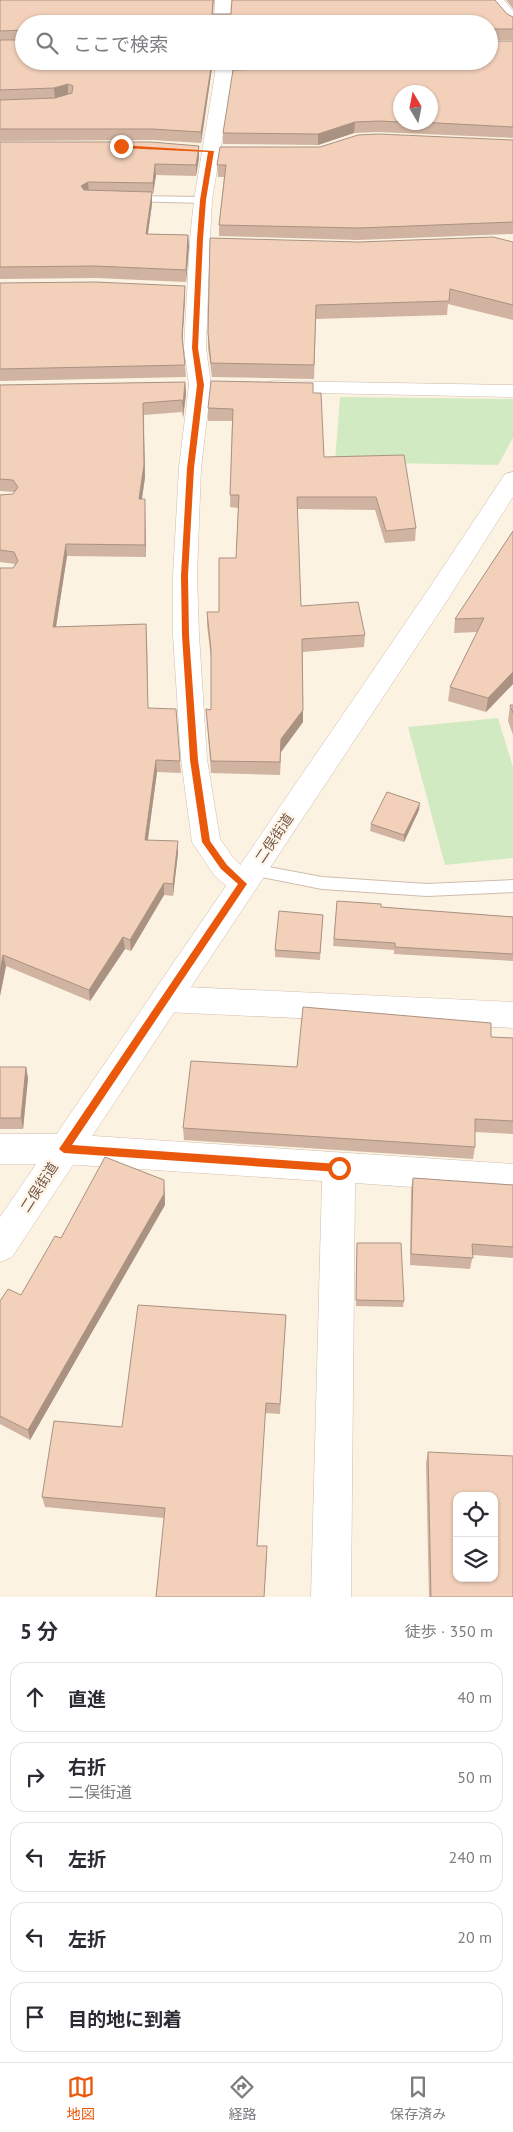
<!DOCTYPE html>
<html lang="ja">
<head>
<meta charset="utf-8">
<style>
  body { margin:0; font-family:"PT Sans","Noto Sans JP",sans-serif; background:#f2f2f3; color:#2b2b33 }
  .controls { position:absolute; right:15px; bottom:15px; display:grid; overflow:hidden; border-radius:10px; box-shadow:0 1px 4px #0004 }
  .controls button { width:45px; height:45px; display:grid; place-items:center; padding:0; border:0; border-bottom:1px solid #e1e1e2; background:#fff; color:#2b2b33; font:25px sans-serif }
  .compass { position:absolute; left:393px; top:85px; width:45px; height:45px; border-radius:50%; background:#fff; box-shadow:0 1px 4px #0004; rotate:350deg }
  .stop { position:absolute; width:15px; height:15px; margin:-11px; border:4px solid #ea580c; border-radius:50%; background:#fff }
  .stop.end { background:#ea580c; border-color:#fff; box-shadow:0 1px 5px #0008 }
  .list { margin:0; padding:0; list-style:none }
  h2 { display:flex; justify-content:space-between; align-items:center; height:65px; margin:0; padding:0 20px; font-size:21px }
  h2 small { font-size:16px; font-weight:400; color:#7c7c81 }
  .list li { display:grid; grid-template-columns:32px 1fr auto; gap:15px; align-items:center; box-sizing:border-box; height:70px; margin:0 10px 10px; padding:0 10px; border:1px solid #e1e1e2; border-radius:15px }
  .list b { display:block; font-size:19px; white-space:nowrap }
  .list p { margin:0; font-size:16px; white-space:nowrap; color:#7c7c81 }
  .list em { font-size:16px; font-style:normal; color:#7c7c81 }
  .icon { flex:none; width:28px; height:28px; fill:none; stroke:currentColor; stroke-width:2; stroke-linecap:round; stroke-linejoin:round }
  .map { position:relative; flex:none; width:513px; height:1597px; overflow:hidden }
  .search { position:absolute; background:#fff; box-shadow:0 1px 4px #0004; left:15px; right:15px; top:15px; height:55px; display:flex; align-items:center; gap:12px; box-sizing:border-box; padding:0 18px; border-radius:28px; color:#7c7c81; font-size:19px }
  .sheet { height:465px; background:#fff }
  nav { display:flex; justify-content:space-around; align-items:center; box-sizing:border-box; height:70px; border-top:1px solid #e1e1e2; background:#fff; font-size:14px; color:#7c7c81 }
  nav a { display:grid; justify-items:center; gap:2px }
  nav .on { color:#ea580c }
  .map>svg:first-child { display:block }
</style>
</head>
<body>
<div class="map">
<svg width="513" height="1597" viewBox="0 0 513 1597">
  <rect width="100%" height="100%" fill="#fcf2e2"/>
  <g fill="#d1eac1">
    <polygon points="340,397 511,399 513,399 513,438 498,465 335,462"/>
    <polygon points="498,718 513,767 513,858 445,865 408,727"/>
  </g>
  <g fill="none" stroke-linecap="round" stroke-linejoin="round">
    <defs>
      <g id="service">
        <polygon points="132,196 203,197 208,200 203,203 128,201 127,199"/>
        <polygon points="253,864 322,877 427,884 513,880 513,892 427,896 322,889 247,874 245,870 247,866"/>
      </g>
      <g id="minor">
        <polygon points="215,0 231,0 230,24 214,24"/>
        <polygon points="487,0 504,0 513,11 513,26 507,24"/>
        <polygon points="215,61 231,61 233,74 212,200 210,239 206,348 211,385 201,468 197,576 199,635 207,759 220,839 234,859 253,876 257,884 253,892 243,895 233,892 214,875 192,842 181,759 173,635 173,576 179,468 189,385 184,348 190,239 194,200 215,74"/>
        <polygon points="276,381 513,385 513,397 268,392 265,387 268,382"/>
        <polygon points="165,986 513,1002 513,1028 165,1012 154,1008 150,999 154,990"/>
        <polygon points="0,1134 64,1134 513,1164 513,1194 355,1183 351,1597 311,1597 322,1181 64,1164 0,1164"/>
      </g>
      <polygon id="tertiary" points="513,472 513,497 448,599 12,1257 0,1262 0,1217 430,587 505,474"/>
    </defs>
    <use href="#service" stroke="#d0bcac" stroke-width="2"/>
    <use href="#minor" stroke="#d0bcac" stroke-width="1"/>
    <use href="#tertiary" stroke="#d0bcac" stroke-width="1"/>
    <use href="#service" fill="#fff" fill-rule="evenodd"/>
    <use href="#minor" fill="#fff" fill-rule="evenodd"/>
    <use href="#tertiary" fill="#fff" fill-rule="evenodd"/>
  </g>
  <g fill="#d0b3a0" fill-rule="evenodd">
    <polygon points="0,0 214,0 213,14 507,14 513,17 513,40 489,40 489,24 24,24 24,61 213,61 201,143 152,140 0,141"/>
    <polygon points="506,0 513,0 513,9"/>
    <path d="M 513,41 L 513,138 L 378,132 L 354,133 L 318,145 L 223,144 L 223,133 L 396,65 L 389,63 L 234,67 L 232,61 L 489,61 ZM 400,92 L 430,122 L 400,122 Z"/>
    <polygon points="513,140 513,234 358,240 219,236 219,225 224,177 218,177 217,165 320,147"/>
    <polygon points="0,142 199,158 196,176 156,175 153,194 152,194 152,204 148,234 188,235 189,247 186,282 96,278 0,279"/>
    <polygon points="359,242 513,242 513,320 448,304 447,315 316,319 314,379 212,377 208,348 208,333"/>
    <polygon points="0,283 185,286 185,298 182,342 185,365 186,377 0,381"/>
    <polygon points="185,382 186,394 183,418 182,412 144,415 145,477 142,499 145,499 146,557 67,556 56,627 146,624 148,708 180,761 181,773 157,772 148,840 178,853 173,896 164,895 131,951 125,949 90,1001 6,966 0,996 13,568 15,564 0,562 0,495 13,494 14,492 0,491 0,385"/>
    <polygon points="313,393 324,457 416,528 415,541 385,543 375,510 297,509 301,606 365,635 364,647 303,652 303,722 281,752 280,775 211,773 206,709 211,710 211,659 207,625 207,612 219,612 236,558 238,508 230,507 232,421 208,421 208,408"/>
    <polygon points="513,531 513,684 486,712 448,701 450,687 477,632 454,633 455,619"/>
    <polygon points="510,705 513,705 513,735 508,721"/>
    <polygon points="419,810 404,842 370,831 371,824"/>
    <polygon points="337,901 381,907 513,917 513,961 394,954 394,950 333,946"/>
    <polygon points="323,915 320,960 275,957 275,950"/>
    <polygon points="491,1037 513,1038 513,1134 475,1132 475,1147 473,1159 184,1140 183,1128 297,1067"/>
    <polygon points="0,1067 26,1067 28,1078 23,1129 0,1129"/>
    <polygon points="413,1178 513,1185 513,1258 473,1255 470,1269 410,1265 411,1189"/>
    <polygon points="165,1191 165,1205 30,1440 0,1424 0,1301 21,1295 61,1238"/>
    <polygon points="357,1243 404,1301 403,1307 356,1306"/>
    <polygon points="286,1315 280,1414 265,1413 257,1546 267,1556 264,1597 156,1597 164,1518 45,1507 42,1497 122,1427"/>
    <polygon points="428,1452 513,1597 429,1597 426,1463"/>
  </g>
  <g fill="#a99282">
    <polygon points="212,61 213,61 201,143 201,132"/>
    <polygon points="68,84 68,95 55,99 54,88"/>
    <polygon points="355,122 354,133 318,145 318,134"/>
    <polygon points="199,146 199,158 196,176 196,165"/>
    <polygon points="155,164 156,175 153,194 153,183"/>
    <polygon points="88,182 89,193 82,197 81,186"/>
    <polygon points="152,192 152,204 146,246 146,234"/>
    <polygon points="188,235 189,247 186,282 186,270"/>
    <polygon points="185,286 185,298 182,348 182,336"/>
    <polygon points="185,382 186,394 183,418 183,406"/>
    <polygon points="143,403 145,477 140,511 139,499"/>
    <polygon points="145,499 145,511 146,557 145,545"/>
    <polygon points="66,544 67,556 54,639 53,627"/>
    <polygon points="146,624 147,636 148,720 148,708"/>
    <polygon points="513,672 513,684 486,712 488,698"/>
    <polygon points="303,710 303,722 281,752 280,775 281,739"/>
    <polygon points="156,760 157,772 146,852 145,840"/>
    <polygon points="420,803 419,810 404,842 404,835"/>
    <polygon points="178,841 178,853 173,896 173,884"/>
    <polygon points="164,883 164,895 131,951 130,940"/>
    <polygon points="123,937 125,949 90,1001 89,990"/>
    <polygon points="3,955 6,966 0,996 0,972"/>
    <polygon points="26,1067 28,1078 23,1129 21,1118"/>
    <polygon points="164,1180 165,1205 30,1440 28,1430"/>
  </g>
  <g fill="#f2d0ba" stroke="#a99282" fill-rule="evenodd">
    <polygon points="0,0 213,0 212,14 231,14 232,0 495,0 507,14 513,17 513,29 489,29 489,24 24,24 24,31 23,30 0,31"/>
    <polygon points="24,36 24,61 212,61 201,132 152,129 0,129 0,100 55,98 72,93 73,86 68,84 54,88 0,90 0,40 23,40"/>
    <polygon points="489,41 513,41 513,127 418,122 430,122 430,92 400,92 400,122 379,121 355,122 318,134 223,133 233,70 396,65 398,61 489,61"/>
    <polygon points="379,134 513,140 513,222 359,228 219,225 226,165 217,165 220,147 320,147 358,135"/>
    <polygon points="0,142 151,142 199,146 196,165 155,164 153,183 88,182 81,186 84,190 152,192 146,234 188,235 186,270 95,266 0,267"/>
    <polygon points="493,237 513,242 513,305 450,289 449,301 316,305 314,365 211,363 208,333 210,238 359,242"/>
    <polygon points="95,282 185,286 182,336 185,365 0,369 0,283"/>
    <polygon points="211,381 313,383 313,393 321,393 324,457 404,455 416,528 386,531 376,497 297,497 301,606 358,602 365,635 302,639 303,710 281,739 280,762 211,761 206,709 211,710 211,650 207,612 219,612 219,558 236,558 239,495 230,495 233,409 208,408"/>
    <polygon points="185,382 183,406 182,400 143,403 144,465 139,499 145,499 145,545 66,544 53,627 146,624 148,708 176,709 180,761 156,760 145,840 178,841 173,884 164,883 130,940 123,937 89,990 3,955 0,972 0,568 13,568 18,561 14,552 0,550 0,495 13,494 18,487 13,480 0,479 0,385"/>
    <polygon points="513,531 513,672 488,698 450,687 484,618 455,619"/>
    <polygon points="510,705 513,705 513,713"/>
    <polygon points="387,792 420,803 404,835 371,824"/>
    <polygon points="337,901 381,904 381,907 513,917 513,954 395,947 395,943 334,939"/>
    <polygon points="279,911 323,915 320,953 275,950"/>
    <polygon points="303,1007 491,1023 491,1037 513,1038 513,1121 475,1119 475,1147 183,1128 191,1061 297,1067"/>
    <polygon points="0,1067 26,1067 21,1118 0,1118"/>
    <polygon points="105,1157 164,1180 164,1194 28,1430 0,1416 0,1301 8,1289 21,1295 55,1236 61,1238"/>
    <polygon points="413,1178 513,1185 513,1247 472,1244 473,1258 411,1254"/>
    <polygon points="357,1243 401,1243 404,1301 356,1300"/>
    <polygon points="138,1305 286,1315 280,1404 266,1403 257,1546 267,1546 264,1597 156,1597 165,1508 42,1497 54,1421 122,1427"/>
    <path d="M 428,1452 L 513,1456 L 513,1597 L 431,1597 ZM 457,1496 L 494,1496 L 494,1578 L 457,1578 Z"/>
  </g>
  <polygon fill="#ea580c" points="119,145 214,151 206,200 203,239 198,348 204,385 194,468 188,576 189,635 198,760 210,841 227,865 247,884 72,1145 339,1164 344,1168 339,1172 64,1153 59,1149 238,884 221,869 202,842 190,760 182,635 181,576 187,468 197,385 192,348 197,239 200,200 208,152 121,148"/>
  <g text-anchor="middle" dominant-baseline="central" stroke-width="5" stroke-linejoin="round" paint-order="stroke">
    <g font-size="14" fill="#745849" stroke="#fff6e9">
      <text transform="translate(274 838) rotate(-56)">二俣街道</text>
      <text transform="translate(39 1187) rotate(-57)">二俣街道</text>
    </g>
  </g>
</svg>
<div class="controls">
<button><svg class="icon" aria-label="locate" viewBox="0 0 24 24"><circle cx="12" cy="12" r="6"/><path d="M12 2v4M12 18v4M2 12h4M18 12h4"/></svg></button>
<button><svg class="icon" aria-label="layers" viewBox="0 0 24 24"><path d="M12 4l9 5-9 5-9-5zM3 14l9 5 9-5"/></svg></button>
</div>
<svg class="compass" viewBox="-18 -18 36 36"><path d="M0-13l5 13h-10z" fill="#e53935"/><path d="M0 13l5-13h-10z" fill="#7c7c81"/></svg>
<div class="stop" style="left:339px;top:1168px"></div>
<div class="stop end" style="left:121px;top:146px"></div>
<div class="search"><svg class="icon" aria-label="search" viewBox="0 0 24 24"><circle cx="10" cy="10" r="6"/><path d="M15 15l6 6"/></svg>ここで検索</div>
</div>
<section class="sheet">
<h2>5 分<small>徒歩 · 350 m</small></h2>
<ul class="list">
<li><svg class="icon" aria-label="ahead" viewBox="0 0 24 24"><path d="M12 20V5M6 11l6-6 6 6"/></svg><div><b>直進</b></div><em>40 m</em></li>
<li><svg class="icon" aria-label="right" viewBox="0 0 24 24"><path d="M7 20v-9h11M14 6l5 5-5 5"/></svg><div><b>右折</b><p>二俣街道</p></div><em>50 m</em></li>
<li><svg class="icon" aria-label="left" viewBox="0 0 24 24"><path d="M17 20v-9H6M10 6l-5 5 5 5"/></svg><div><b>左折</b></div><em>240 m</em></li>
<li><svg class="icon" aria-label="left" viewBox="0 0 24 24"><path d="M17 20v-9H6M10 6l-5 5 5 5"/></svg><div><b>左折</b></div><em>20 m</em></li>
<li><svg class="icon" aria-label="arrive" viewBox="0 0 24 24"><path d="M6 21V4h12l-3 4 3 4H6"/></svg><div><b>目的地に到着</b></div></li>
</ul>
</section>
<nav>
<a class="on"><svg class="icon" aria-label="map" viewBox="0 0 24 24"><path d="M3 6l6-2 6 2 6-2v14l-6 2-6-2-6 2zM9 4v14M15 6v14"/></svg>地図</a>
<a><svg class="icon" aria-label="directions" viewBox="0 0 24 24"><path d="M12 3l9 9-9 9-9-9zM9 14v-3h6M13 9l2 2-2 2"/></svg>経路</a>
<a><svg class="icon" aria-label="saved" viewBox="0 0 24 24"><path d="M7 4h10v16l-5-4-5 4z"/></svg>保存済み</a>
</nav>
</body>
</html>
